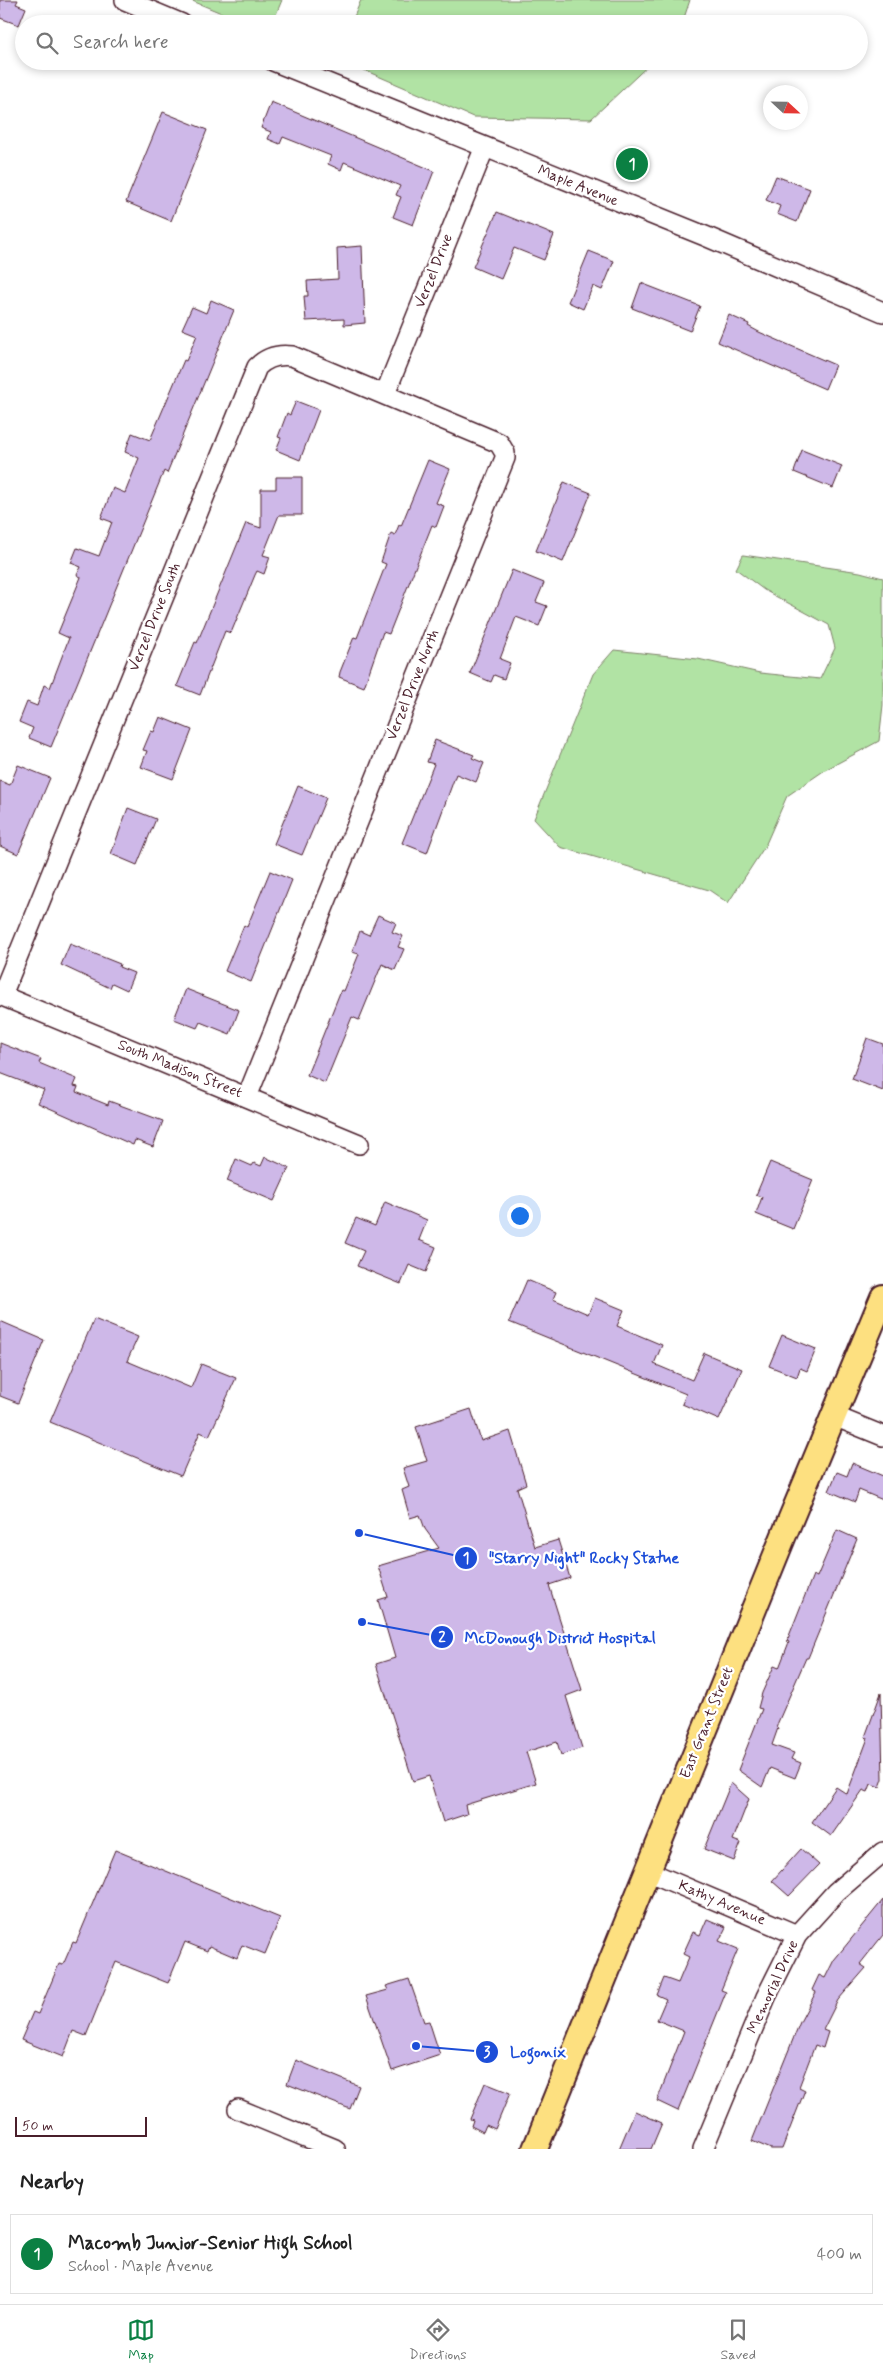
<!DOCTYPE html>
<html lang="en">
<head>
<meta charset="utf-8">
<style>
  body { margin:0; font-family:Mynerve,sans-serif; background:#f2f2f2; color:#222 }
  .compass { position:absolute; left:763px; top:85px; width:45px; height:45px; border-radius:50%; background:#fff; box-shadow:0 2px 8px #0003; rotate:112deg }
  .scale { position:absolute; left:15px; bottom:12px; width:132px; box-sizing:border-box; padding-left:5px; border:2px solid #4a1f2b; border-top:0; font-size:14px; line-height:18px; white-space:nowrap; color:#4a1f2b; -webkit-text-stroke:4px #fff; paint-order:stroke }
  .you { position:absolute; left:519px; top:1215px; width:18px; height:18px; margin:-12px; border:4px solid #fff; border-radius:50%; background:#1a73e8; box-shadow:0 0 0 8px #1a73e833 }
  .badge { display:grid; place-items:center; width:32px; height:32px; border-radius:50%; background:#0b8043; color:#fff; font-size:16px; font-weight:700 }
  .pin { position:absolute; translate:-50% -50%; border:2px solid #fff; box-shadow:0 1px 5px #0006 }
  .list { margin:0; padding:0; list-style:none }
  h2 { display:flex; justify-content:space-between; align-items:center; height:65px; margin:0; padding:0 20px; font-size:21px }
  h2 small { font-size:16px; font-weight:400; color:#767676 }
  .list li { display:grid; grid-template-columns:32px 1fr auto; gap:15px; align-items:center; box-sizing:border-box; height:80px; margin:0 10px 10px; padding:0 10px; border:1px solid #e0e0e0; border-radius:0px }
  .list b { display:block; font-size:19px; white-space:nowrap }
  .list p { margin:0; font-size:16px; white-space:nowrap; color:#767676 }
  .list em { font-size:16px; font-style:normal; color:#767676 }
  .icon { flex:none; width:28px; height:28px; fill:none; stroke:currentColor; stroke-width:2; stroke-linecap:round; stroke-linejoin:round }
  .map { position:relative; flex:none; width:883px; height:2149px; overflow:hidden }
  .search { position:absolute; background:#fff; box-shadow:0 2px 8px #0003; left:15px; right:15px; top:15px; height:55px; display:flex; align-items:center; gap:12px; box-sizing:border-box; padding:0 18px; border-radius:28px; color:#767676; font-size:19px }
  .sheet { height:155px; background:#fff }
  nav { display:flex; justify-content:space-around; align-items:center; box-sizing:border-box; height:70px; border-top:1px solid #e0e0e0; background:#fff; font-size:14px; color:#767676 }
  nav a { display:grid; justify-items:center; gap:2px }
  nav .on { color:#0b8043 }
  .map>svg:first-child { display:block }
</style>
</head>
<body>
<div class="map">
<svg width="883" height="2149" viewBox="0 0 883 2149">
  <rect width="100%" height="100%" fill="#fff"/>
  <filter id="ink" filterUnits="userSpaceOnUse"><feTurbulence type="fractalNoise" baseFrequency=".02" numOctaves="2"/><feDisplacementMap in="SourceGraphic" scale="10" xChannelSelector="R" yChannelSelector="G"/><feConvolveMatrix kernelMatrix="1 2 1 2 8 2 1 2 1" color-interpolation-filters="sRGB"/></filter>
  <g filter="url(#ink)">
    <g fill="#b1e3a4" stroke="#7e8168">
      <polygon points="190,0 282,0 272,24 248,24"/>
      <polygon points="361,0 690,0 682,24 351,24"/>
      <polygon points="343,61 653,61 591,119 473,117"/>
      <polygon points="743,555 860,572 883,578 883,705 879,741 825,770 787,796 765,846 728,903 709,890 560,847 534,819 593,674 614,650 698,659 760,673 820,679 835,648 829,625 764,590 736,569"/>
    </g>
    <g fill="#ceb8e8" stroke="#4a1f2b">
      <polygon points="0,0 18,0 16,4 26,8 19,25 0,18"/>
      <polygon points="271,102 434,171 413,225 393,217 401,197 396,195 400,186 344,162 341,170 328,164 331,156 283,137 280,144 268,139 271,132 261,128"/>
      <polygon points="163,112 207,130 171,221 126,202"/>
      <polygon points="776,176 810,189 797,222 777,214 780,206 766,200"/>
      <polygon points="497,212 554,235 544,260 514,248 501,279 473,267"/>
      <polygon points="362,246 365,323 344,325 344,319 306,321 304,296 308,296 307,281 338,279 337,248"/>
      <polygon points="589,251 614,261 602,290 593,286 583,309 568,302"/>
      <polygon points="641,283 700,306 690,331 632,308"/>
      <polygon points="211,300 234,310 167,473 164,471 51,747 29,738 33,728 19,722 27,702 37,706 44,685 50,688 69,638 58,633 81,577 77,575 81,567 71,563 77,548 99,556 112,522 101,518 113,488 125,493 139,458 125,452 132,433 150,440 184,360 186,361 197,335 182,329 192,307 206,313"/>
      <polygon points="729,315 749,324 748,326 759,332 835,365 825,389 718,342"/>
      <polygon points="296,401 319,410 300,460 276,450 281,438 278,437 287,413 290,415"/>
      <polygon points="802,450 842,466 833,488 794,472"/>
      <polygon points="428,460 450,469 436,503 444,506 436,527 432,525 389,634 383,632 364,687 339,677 340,672 354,637 357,638 386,564 381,562 391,533 395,535 399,525 401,526"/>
      <polygon points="276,477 302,477 302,515 279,515 263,555 270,557 264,574 257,571 255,575 231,633 225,631 200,695 177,686 195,642 197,643 246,523 261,528 261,489 276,489"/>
      <polygon points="564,482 591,493 563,562 536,551"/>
      <polygon points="512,570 544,583 536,602 547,606 539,626 516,617 500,659 510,663 504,679 494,675 491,682 470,673"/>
      <polygon points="160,717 192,730 173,779 141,767 147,751 143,750 151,731 154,732"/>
      <polygon points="435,740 474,755 472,758 484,763 476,782 456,774 427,853 402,843 434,764 427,762"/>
      <polygon points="18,765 50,778 18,854 0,846 0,781 10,785"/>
      <polygon points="298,786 326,798 302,855 274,844"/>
      <polygon points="128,808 156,819 137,865 111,854"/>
      <polygon points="270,871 292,880 251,982 225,971 244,925 247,927"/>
      <polygon points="378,915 396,923 392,932 403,936 398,947 404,949 395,970 382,964 359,1020 352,1017 325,1083 307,1075 341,990 344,991 359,954 352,952 360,931 369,935"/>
      <polygon points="70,944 120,964 119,967 134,973 127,990 112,983 110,988 61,965"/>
      <polygon points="186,989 239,1010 230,1034 200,1022 197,1028 174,1019"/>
      <polygon points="867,1038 883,1044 883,1091 852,1079"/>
      <polygon points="0,1043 41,1059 39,1063 77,1079 74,1086 78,1087 76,1092 108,1105 109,1101 163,1121 153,1147 135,1140 133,1145 38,1103 44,1090 0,1073"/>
      <polygon points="265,1157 289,1168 274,1201 227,1181 236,1159 252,1166 254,1163 261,1166"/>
      <polygon points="770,1162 813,1180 793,1229 756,1214 762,1197 756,1195"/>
      <polygon points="385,1202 427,1220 419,1240 436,1247 426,1272 409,1265 401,1284 357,1266 364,1251 345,1243 356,1218 375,1226"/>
      <polygon points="527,1280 556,1292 553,1299 588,1314 595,1298 624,1310 617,1326 662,1345 654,1364 692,1380 704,1353 742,1369 719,1420 682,1404 686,1394 509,1322"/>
      <polygon points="94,1319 138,1337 127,1361 191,1388 201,1364 236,1378 209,1436 200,1432 181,1476 50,1422"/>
      <polygon points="0,1321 44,1340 18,1403 0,1396"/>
      <polygon points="782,1335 816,1349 807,1371 800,1368 797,1377 769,1366"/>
      <polygon points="471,1409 481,1441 510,1431 526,1484 517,1488 535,1547 558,1540 570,1578 549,1585 582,1690 566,1696 582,1748 561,1755 557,1742 526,1752 536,1783 465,1805 467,1814 443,1822 429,1776 413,1781 376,1664 395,1658 378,1600 388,1597 378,1566 439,1548 425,1529 420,1515 410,1518 402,1490 409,1487 403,1468 427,1461 416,1427"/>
      <polygon points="852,1463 883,1476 883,1500 859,1490 855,1502 829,1491 837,1472 847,1476"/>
      <polygon points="837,1530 857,1539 808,1658 806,1658 776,1727 778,1728 772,1745 794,1753 791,1759 801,1763 795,1778 770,1768 762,1787 738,1770 762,1709 758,1708 762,1693 774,1666 779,1668 789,1642 787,1641 813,1575 817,1577"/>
      <polygon points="881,1693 883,1779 880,1787 871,1784 868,1792 863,1790 831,1836 812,1822 836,1787 847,1794 868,1738 865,1737"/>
      <polygon points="731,1783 749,1799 733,1840 741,1843 734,1861 704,1849"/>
      <polygon points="801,1849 819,1865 789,1896 772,1881"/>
      <polygon points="115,1850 280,1918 265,1954 242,1945 237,1958 209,1946 207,1951 185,1942 168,1983 116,1962 86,2036 73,2031 63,2057 21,2040 33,2012 38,2014 59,1964 63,1965 73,1942 76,1943"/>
      <polygon points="883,1900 883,1935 860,1964 866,1968 838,2000 823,2030 828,2032 823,2048 815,2045 799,2087 805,2090 782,2149 771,2149 752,2141 800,2022 816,1992 812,1990 819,1975 825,1978 834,1960"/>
      <polygon points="707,1919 726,1927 719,1941 738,1949 721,1990 726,1992 678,2111 657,2101 684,2031 657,2020 666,1999 657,1995 664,1978 678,1983 689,1957 683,1954 693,1932 700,1935"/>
      <polygon points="409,1979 424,2022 429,2021 440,2055 392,2071 366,1996 388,1990 386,1986"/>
      <polygon points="296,2060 359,2086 350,2109 287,2084"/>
      <polygon points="485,2083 510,2093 495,2129 486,2125 483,2132 471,2126 473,2120 470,2119"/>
      <polygon points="635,2111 662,2123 651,2149 619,2149"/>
    </g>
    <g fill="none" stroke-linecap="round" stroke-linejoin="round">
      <defs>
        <g id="minor">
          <polyline points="125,0 182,24"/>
          <polyline points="273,61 705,236 883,312"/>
          <polyline points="385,394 484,149"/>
          <polyline points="0,995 359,1144"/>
          <path d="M 2,995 L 257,367 C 267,357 278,354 292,356 L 499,443 L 505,453 L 505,458 L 247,1097"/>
          <polyline points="834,1416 883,1436"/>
          <polyline points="647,1871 797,1935"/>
          <polyline points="238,2109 335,2149"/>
          <polyline points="703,2149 766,1997 797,1935 836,1892 883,1852"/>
        </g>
        <polyline id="major" points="535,2149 784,1535 883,1297"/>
      </defs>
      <use href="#minor" stroke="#4a1f2b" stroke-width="22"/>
      <use href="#major" stroke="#4a1f2b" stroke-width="28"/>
      <use href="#minor" stroke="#fff" stroke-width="19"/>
      <use href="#major" stroke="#fde080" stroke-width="24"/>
    </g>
  </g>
  <g text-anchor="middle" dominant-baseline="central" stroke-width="4.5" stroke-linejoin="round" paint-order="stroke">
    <g font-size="15" fill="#4a1f2b" stroke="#fff">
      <text transform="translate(578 186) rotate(22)">Maple Avenue</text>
      <text transform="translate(434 271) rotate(-68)">Verzel Drive</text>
      <text transform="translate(155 617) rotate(-68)">Verzel Drive South</text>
      <text transform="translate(413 685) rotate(-68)">Verzel Drive North</text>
      <text transform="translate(180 1069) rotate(22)">South Madison Street</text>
      <text transform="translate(707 1723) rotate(-68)">East Grant Street</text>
      <text transform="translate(722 1903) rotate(23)">Kathy Avenue</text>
      <text transform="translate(773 1987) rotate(-65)">Memorial Drive</text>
    </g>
  </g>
  <path fill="none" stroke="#1d4ed8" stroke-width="2" d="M359 1533L466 1558M362 1622L442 1637M416 2046L487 2052"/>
  <g fill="#1d4ed8" stroke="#fff" stroke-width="2">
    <circle cx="359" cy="1533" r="5"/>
    <circle cx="362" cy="1622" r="5"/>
    <circle cx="416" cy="2046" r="5"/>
    <circle cx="466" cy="1558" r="12"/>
    <circle cx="442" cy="1637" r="12"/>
    <circle cx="487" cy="2052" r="12"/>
  </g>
  <g font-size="15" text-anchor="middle" font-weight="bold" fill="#fff">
    <text x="466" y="1563">1</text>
    <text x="442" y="1642">2</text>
    <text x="487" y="2057">3</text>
  </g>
  <g font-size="16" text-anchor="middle" font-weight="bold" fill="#1d4ed8" stroke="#fff" stroke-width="4.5" stroke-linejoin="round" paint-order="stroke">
    <text x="584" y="1563">"Starry Night" Rocky Statue</text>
    <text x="560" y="1643">McDonough District Hospital</text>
    <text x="538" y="2057">Logonix</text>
  </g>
</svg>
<svg class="compass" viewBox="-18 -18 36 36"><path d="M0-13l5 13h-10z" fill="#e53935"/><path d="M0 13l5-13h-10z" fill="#767676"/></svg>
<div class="scale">50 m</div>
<div class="you"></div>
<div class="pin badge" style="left:632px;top:164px">1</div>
<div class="search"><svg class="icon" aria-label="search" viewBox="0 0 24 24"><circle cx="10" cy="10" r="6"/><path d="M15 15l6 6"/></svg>Search here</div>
</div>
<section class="sheet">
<h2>Nearby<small></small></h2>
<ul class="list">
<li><span class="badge">1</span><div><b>Macomb Junior-Senior High School</b><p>School · Maple Avenue</p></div><em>400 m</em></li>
</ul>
</section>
<nav>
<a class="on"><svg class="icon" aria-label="map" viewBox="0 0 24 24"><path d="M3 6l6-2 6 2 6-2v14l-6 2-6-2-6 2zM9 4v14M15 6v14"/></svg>Map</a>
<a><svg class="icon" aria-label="directions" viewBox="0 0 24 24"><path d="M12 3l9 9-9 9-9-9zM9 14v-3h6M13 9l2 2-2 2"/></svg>Directions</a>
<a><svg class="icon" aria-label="saved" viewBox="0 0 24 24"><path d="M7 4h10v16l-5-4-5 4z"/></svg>Saved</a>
</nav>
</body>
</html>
